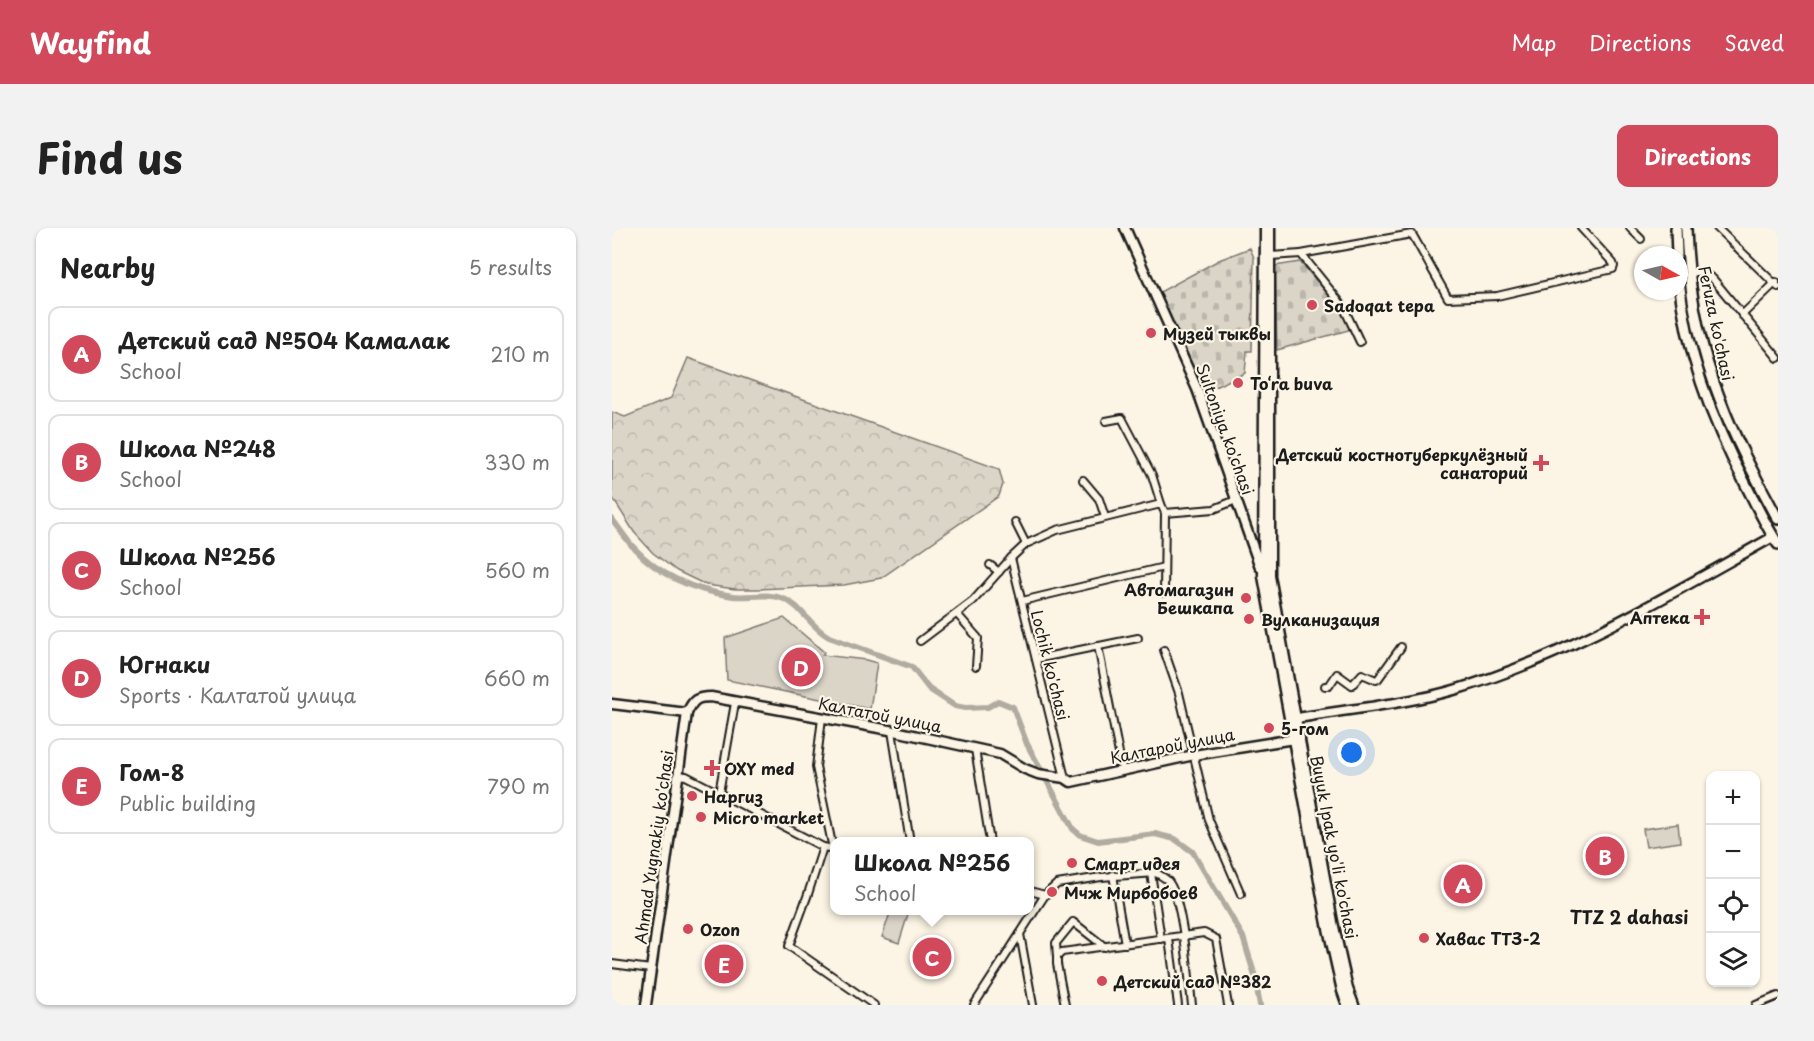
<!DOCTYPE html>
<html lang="en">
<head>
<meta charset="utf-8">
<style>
  body { margin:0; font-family:"Playpen Sans",sans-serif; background:#f2f2f2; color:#222 }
  .controls { position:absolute; right:18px; bottom:18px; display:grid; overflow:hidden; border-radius:12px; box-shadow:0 2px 4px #0004 }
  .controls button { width:54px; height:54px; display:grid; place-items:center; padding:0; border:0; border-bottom:2px solid #e0e0e0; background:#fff; color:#222; font:30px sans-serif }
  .compass { position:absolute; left:1022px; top:18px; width:54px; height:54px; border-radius:50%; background:#fff; box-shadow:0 2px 4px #0004; rotate:98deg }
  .you { position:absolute; left:740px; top:525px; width:21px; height:21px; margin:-15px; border:4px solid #fff; border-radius:50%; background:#1a73e8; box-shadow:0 0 0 9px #1a73e833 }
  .badge { display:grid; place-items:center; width:39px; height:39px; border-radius:50%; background:#d1495b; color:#fff; font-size:20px; font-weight:700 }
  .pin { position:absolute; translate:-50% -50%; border:3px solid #fff; box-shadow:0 2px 6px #0006 }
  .popup { position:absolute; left:218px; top:609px; width:204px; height:78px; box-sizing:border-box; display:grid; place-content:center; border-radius:12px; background:#fff; filter:drop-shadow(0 2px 4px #0005); font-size:20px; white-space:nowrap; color:#767676 }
  .popup b { font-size:22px; color:#222 }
  .popup::after { content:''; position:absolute; left:50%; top:100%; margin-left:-12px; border:12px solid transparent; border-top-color:#fff }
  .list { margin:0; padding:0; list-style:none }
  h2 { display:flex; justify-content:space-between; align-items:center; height:78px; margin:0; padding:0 24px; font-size:26px }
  h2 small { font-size:20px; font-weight:400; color:#767676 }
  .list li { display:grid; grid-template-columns:39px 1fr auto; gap:18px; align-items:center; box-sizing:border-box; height:96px; margin:0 12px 12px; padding:0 12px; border:2px solid #e0e0e0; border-radius:12px }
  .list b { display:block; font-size:22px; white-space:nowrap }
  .list p { margin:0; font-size:20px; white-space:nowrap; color:#767676 }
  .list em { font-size:20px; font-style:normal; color:#767676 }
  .icon { flex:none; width:33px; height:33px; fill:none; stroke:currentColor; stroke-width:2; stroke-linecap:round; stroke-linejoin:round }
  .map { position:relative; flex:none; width:1166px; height:777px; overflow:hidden; border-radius:12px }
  header { display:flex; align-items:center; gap:36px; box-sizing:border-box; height:84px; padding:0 30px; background:#d1495b; color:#fff }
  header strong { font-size:28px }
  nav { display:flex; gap:33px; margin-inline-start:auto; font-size:21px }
  .intro { display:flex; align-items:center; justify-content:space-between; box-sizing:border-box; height:144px; padding:0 36px }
  h1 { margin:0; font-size:42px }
  .button { padding:15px 27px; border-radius:12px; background:#d1495b; color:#fff; font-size:21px; font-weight:700 }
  main { display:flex; gap:36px; padding:0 36px }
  aside { flex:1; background:#fff; border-radius:12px; box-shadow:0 2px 4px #0004 }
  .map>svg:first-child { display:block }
</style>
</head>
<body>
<header>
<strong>Wayfind</strong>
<nav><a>Map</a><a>Directions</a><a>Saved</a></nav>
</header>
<div class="intro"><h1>Find us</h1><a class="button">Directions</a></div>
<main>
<aside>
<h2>Nearby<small>5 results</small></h2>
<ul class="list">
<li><span class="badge">A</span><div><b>Детский сад №504 Камалак</b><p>School</p></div><em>210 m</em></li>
<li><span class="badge">B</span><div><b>Школа №248</b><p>School</p></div><em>330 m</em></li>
<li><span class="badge">C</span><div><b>Школа №256</b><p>School</p></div><em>560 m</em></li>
<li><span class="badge">D</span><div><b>Югнаки</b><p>Sports · Калтатой улица</p></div><em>660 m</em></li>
<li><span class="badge">E</span><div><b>Гом-8</b><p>Public building</p></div><em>790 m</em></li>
</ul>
</aside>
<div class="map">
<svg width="1166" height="777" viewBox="0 0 1166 777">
  <defs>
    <pattern id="forest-crowns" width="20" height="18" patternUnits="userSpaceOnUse" patternTransform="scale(1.5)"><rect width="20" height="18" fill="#dbd5c8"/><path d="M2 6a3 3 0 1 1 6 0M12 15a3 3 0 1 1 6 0" fill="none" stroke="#bbb6ab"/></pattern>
    <pattern id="cemetery-stones" width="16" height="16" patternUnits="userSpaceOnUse" patternTransform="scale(1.5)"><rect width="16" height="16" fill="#dbd5c8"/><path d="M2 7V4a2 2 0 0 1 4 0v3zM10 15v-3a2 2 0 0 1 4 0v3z" fill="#bbb6ab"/></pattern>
  </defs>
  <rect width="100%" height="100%" fill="#fcf5e5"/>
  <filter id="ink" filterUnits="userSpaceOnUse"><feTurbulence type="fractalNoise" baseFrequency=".0167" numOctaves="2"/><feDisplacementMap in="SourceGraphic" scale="12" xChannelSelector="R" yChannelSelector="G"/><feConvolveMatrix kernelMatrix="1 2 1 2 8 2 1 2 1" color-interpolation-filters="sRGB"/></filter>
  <g filter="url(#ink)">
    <polygon fill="url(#forest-crowns)" stroke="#7c7872" stroke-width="1.5" points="76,130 387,241 391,256 387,268 269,350 232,357 146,361 123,361 94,357 65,343 41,325 22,304 0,269 0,184 13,189 59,170"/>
    <g fill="url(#cemetery-stones)" stroke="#7c7872" stroke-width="1.5">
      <polygon points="638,20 642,30 640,123 635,123 633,145 592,164 546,65 607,32"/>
      <polygon points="688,34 731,83 740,101 665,122 663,38"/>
    </g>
    <g fill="#dbd5c8" stroke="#7c7872" stroke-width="1.5">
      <polygon points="172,390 212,424 210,427 254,432 265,435 258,481 115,452 113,410"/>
      <polygon points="1066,596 1068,614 1034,619 1031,601"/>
      <polygon points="279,682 297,683 287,715 270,709"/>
    </g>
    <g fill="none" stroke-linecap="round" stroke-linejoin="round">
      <path stroke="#b0aba1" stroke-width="6" d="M 0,291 C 7,300 14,311 22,320 C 48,348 84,363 121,368 C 138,370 154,364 172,371 C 189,377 198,399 217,409 L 300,439 L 317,461 L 343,478 L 353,480 L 376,479 L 386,473 L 401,479 L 415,516 L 461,601 L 468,607 L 486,613 L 543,606 L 563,611 L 581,624 L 631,709 L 642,745 L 648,777"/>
      <defs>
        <g id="street">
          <polyline points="1018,0 1029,11"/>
          <polyline points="1105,0 1166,59"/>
          <polyline points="658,28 689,26"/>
          <polyline points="1078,44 1090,44 1101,51 1166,130"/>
          <polyline points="1130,87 1164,54"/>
          <polyline points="748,114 731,78 689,26 800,6 836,70 885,68 1001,41 1002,38 1001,35 969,0"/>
          <polyline points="494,193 510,190 540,247 549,276"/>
          <polyline points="471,252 487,271 493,289"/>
          <polyline points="403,294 414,316"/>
          <polyline points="399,330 453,550"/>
          <polyline points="378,337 387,344"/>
          <polyline points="552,365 553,285"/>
          <polyline points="410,373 552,339"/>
          <polyline points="345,386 366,410 364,438"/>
          <polyline points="308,413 361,373 399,330 414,316 445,302 549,276 553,285 602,281 624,272"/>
          <polyline points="486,418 510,541"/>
          <polyline points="552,422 567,465 597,592 629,666"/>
          <polyline points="424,431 526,410"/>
          <polyline points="713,458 717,458 725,446 740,457 750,446 764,452 766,451 789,419"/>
          <polyline points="210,490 204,539 221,621"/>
          <polyline points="280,503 298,614"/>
          <polyline points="363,521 378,614"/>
          <polyline points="66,547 74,548 211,619 222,621"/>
          <polyline points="107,565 123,475"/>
          <polyline points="211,619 196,666 177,718 262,777"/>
          <polyline points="539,645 549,711"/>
          <polyline points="501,647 513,716"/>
          <polyline points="418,663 433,667"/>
          <polyline points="408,706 421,777"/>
          <polyline points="557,711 566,777"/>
          <polyline points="445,729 444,715 461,694 493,719"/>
          <polyline points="0,736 39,741"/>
          <path d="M 362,777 L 433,667 L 445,656 L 489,649 L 544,645 C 548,647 553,650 556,653 C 571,670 577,752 580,777"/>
          <polyline points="453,777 445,736 445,729 450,724 592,705 604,711 616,777"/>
          <polyline points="1144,777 1166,768"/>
        </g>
        <g id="secondary">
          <polyline points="513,0 585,161 648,339"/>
          <polyline points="653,0 651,348 715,696 730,763 735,777"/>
          <polyline points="658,0 658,348 721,694 736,761 742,777"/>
          <polyline points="0,476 75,485"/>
          <path d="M 681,491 C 734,481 790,477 842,462 C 955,429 1058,366 1161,309"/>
          <path d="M 34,777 L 75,485 C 81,472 84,469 99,469 L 283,503 L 388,526 L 413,541 L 426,546 L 453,550 L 459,554 L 582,527 L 688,510"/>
        </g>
        <g id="primary">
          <polyline points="1064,0 1065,27"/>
          <path d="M 1074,0 C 1076,57 1087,118 1108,171 C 1123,212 1145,252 1166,291"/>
          <path d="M 1067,53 C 1075,127 1100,194 1135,259 C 1145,279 1154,298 1166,316"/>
        </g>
      </defs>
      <use href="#street" stroke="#1c1c1c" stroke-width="10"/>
      <use href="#secondary" stroke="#1c1c1c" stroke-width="13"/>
      <use href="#primary" stroke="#1c1c1c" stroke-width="14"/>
      <use href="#street" stroke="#fcf5e5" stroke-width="6"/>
      <use href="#secondary" stroke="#fcf5e5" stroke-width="8"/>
      <use href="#primary" stroke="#fcf5e5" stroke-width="9"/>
    </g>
  </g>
  <g fill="#d1495b" stroke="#fcf5e5" stroke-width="2">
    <circle cx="700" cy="77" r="6"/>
    <circle cx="539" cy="105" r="6"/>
    <circle cx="626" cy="155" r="6"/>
    <path d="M926 226h6v6h6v6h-6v6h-6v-6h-6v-6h6z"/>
    <circle cx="634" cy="370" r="6"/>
    <path d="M1087 380h6v6h6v6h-6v6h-6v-6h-6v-6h6z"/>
    <circle cx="637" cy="391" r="6"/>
    <circle cx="657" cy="500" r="6"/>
    <path d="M97 531h6v6h6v6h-6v6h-6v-6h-6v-6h6z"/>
    <circle cx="80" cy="568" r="6"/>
    <circle cx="89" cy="589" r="6"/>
    <circle cx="460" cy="635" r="6"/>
    <circle cx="440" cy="664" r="6"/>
    <circle cx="76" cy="701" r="6"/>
    <circle cx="812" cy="710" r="6"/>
    <circle cx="490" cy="753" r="6"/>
  </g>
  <g text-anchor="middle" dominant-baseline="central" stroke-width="4.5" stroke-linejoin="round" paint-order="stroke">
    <g font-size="16" font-weight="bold" fill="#1c1c1c" stroke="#fcf5e5" text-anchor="start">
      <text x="712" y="77">Sadoqat tepa</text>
      <text x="551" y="105">Музей тыквы</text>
      <text x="638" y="155">To‘ra buva</text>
      <text x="916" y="226" text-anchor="end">Детский костнотуберкулёзный<tspan x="916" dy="18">санаторий</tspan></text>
      <text x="622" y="361" text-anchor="end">Автомагазин<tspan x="622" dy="18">Бешкапа</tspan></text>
      <text x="1078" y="389" text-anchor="end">Аптека</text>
      <text x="649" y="391">Вулканизация</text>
      <text x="669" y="500">5-гом</text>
      <text x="112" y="540">OXY med</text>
      <text x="92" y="568">Наргиз</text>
      <text x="101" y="589">Micro market</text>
      <text x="472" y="635">Смарт идея</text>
      <text x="452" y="664">Мчж Мирбобоев</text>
      <text x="88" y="701">Ozon</text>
      <text x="824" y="710">Хавас ТТЗ-2</text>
      <text x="502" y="753">Детский сад №382</text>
    </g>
    <g font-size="16" fill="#1c1c1c" stroke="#fcf5e5">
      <text transform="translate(1105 95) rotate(78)">Feruza ko'chasi</text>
      <text transform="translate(614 201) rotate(70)">Sultoniya ko'chasi</text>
      <text transform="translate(439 437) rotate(76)">Lochik ko'chasi</text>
      <text transform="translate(268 486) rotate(11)">Калтатой улица</text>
      <text transform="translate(560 517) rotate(-11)">Калтарой улица</text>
      <text transform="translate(41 619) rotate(-82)">Ahmad Yugnakiy ko'chasi</text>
      <text transform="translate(723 619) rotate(79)">Buyuk Ipak yo'li ko'chasi</text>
    </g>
    <g font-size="18" font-weight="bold" fill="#1c1c1c" stroke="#fcf5e5">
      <text x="1017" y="688">TTZ 2 dahasi</text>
    </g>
  </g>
</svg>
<div class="controls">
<button>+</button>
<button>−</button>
<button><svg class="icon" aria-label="locate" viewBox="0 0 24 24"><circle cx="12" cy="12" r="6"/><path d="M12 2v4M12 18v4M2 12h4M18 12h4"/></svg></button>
<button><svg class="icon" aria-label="layers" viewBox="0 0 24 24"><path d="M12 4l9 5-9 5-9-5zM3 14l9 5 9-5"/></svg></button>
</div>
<svg class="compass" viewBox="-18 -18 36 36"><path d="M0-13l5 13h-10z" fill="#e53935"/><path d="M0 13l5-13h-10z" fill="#767676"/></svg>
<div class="you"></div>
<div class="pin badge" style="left:851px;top:656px">A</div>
<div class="pin badge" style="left:993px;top:628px">B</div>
<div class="pin badge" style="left:320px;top:729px">C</div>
<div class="popup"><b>Школа №256</b>School</div>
<div class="pin badge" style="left:189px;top:439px">D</div>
<div class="pin badge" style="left:112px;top:736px">E</div>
</div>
</main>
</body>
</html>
